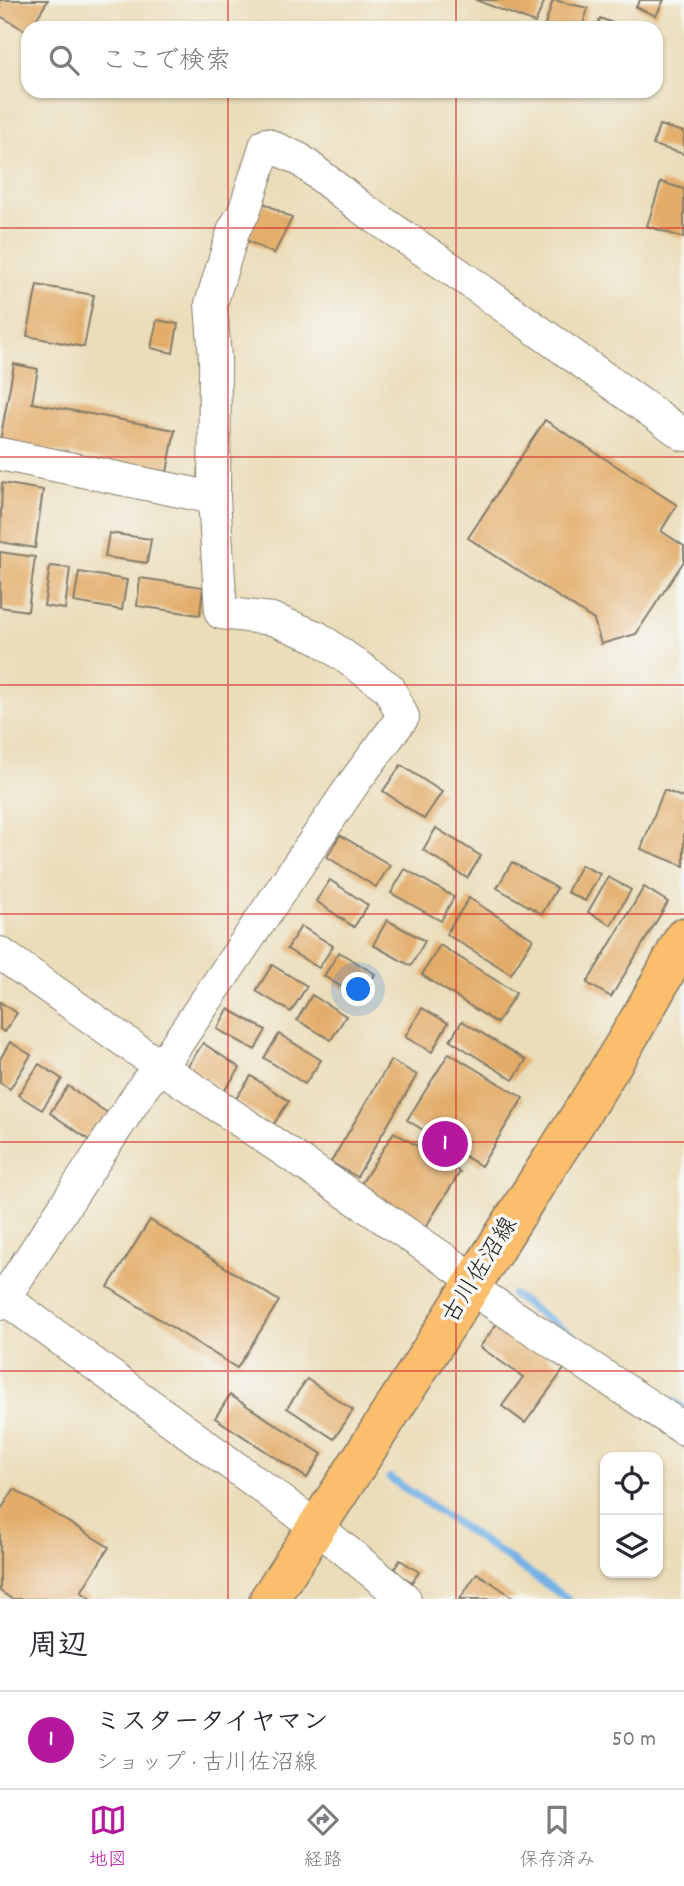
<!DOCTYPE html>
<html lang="ja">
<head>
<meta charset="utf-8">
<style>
  body { margin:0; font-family:Dekko,"Klee One",sans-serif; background:#f7f7f7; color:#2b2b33 }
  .controls { position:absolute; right:21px; bottom:21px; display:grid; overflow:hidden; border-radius:14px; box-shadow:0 2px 5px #0004 }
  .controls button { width:63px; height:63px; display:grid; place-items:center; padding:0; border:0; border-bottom:2px solid #e1e1e2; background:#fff; color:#2b2b33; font:35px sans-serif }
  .you { position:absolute; left:359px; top:990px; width:24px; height:24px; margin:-18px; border:5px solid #fff; border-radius:50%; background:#1a73e8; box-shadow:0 0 0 10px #1a73e833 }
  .badge { display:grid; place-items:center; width:46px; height:46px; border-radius:50%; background:#b5179e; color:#fff; font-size:23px; font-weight:700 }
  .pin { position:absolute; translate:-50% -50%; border:4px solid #fff; box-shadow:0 2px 7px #0006 }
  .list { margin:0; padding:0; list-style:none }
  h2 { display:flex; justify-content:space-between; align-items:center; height:91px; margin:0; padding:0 28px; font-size:30px }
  h2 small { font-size:23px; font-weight:400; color:#7c7c81 }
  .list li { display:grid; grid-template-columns:46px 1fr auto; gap:21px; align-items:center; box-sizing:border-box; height:98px; padding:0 28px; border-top:2px solid #e1e1e2 }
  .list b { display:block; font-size:26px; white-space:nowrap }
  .list p { margin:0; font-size:23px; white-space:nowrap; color:#7c7c81 }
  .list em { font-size:23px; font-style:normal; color:#7c7c81 }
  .icon { flex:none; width:38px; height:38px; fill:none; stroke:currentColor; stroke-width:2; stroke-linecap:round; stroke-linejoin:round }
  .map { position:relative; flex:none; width:684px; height:1599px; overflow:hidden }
  .search { position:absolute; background:#fff; box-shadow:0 2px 5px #0004; left:21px; right:21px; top:21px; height:77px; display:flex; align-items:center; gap:18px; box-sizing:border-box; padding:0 24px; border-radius:21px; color:#7c7c81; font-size:26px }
  .sheet { height:189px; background:#fff }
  nav { display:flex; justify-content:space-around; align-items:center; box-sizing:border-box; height:98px; border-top:2px solid #e1e1e2; background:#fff; font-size:19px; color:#7c7c81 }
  nav a { display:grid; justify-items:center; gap:4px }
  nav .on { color:#b5179e }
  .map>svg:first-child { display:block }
</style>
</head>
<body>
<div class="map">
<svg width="684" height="1599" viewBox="0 0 684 1599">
  <rect width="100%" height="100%" fill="#f6f6f2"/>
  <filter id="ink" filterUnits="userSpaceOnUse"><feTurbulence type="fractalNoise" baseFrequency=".0143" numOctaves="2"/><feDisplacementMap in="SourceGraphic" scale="14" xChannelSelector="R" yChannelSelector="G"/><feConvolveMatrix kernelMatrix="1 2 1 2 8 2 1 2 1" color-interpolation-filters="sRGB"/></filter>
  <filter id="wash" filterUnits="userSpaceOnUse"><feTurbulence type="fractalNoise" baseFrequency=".00686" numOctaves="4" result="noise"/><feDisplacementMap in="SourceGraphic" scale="28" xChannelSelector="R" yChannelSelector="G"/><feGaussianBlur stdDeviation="1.57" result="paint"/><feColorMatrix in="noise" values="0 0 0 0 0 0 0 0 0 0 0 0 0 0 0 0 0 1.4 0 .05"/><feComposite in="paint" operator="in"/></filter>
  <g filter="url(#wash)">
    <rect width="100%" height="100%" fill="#ebddb9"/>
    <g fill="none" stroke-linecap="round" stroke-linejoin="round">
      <g stroke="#73b1e6" stroke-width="8">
        <polyline points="513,1295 574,1337"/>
        <polyline points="672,1401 684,1409"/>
        <polyline points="390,1478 568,1599"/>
      </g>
    </g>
    <g id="blocks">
      <g fill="#e3ac68">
        <polygon points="0,0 48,0 31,28 28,28 28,32 0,16"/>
        <polygon points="476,0 545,0 535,23"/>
        <polygon points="553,0 588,8 582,28 544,28"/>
        <polygon points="640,0 664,0 656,16 636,7"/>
        <polygon points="600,18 625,28 597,28"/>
        <polygon points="659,125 684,132 684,154 653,145"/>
        <polygon points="661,182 684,189 684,238 647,226"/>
        <polygon points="264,203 292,218 274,254 246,240"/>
        <polygon points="37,285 94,295 84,347 27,336"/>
        <polygon points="157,320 178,324 173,353 151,348"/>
        <polygon points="14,364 38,369 32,403 175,430 167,472 0,441"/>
        <polygon points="545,420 677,505 661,531 684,546 684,561 636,634 601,644 594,620 468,538"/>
        <polygon points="2,483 43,490 35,548 0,542"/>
        <polygon points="109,533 151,539 147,563 105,557"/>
        <polygon points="0,552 35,557 28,611 0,607"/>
        <polygon points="50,566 70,568 65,609 44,606"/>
        <polygon points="79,572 127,580 122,610 74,602"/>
        <polygon points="140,578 203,587 200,615 137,606"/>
        <polygon points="401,765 442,792 424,819 383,791"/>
        <polygon points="664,790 684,798 684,866 641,849"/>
        <polygon points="436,828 481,856 467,878 423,850"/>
        <polygon points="340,835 390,865 376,887 327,857"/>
        <polygon points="512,862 557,888 542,914 497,888"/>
        <polygon points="581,865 600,874 585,901 567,892"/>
        <polygon points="405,869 454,897 441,921 391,893"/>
        <polygon points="608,877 631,890 611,925 588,912"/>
        <polygon points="330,880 368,905 354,927 316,901"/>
        <polygon points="644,887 668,902 611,997 587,983"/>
        <polygon points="469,898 533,939 511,974 446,934"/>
        <polygon points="387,920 425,941 411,966 373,945"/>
        <polygon points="301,926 333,946 319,968 287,949"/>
        <polygon points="440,945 516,993 497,1023 422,975"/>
        <polygon points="339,952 375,974 360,998 324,976"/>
        <polygon points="272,965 307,986 291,1012 256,991"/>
        <polygon points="312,995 346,1016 331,1040 297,1020"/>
        <polygon points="0,1002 17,1013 4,1032 0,1029"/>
        <polygon points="422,1008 448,1023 432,1052 405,1037"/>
        <polygon points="228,1009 266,1030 255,1050 217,1029"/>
        <polygon points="462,1021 526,1060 513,1080 450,1040"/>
        <polygon points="279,1034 321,1060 305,1084 264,1058"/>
        <polygon points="10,1042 31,1055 10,1089 0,1083 0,1059"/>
        <polygon points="203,1043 240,1068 224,1091 188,1066"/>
        <polygon points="449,1053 523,1098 481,1166 407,1120"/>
        <polygon points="391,1060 417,1075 357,1177 331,1162"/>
        <polygon points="39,1064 62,1079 42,1110 18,1095"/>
        <polygon points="251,1076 289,1101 273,1125 235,1100"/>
        <polygon points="68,1086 112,1116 94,1143 50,1113"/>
        <polygon points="394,1132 460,1172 425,1228 359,1187"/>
        <polygon points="150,1220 279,1301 237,1368 108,1287"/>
        <polygon points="498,1322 564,1369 525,1423 502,1406 523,1377 480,1347"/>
        <polygon points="307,1379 353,1410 334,1439 287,1408"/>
        <polygon points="230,1395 322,1454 307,1478 215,1418"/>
        <polygon points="14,1489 109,1547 81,1592 92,1599 12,1599 0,1591 0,1511"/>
        <polygon points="400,1560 419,1572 412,1582 393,1571"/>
        <polygon points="477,1573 516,1599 460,1599"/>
      </g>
    </g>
  </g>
  <g filter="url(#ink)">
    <use href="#blocks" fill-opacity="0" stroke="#847c6a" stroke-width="2"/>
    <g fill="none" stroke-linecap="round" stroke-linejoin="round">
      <defs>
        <g id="minor">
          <polyline points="0,454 214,498"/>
          <polyline points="0,953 161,1067 475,1280"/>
          <polyline points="471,1288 684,1429"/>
          <polyline points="0,1295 317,1527 405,1599"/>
          <polyline points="0,1304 146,1083 161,1067 353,784 403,717 389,688 317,637 272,619 221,613 214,498 215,359 211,304 234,229 244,212 266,144 299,159 359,206 473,284 684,435"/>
        </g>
        <path id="major" d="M 269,1599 C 356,1468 441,1335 525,1201 C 580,1115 638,1029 684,937"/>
      </defs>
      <use href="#minor" stroke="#847c6a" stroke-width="34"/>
      <use href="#major" stroke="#847c6a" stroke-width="41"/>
      <use href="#minor" stroke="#fff" stroke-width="32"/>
      <use href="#major" stroke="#fabe6d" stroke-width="38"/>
    </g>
  </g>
  <path fill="none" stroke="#d62828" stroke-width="2" stroke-opacity="0.55" d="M 228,0 L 228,28M 456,0 L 456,28M 228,91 L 228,1599M 456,91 L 456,1599M 0,228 L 684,228M 0,457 L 684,457M 0,685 L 684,685M 0,914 L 684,914M 0,1142 L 684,1142M 0,1371 L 684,1371"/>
  <g text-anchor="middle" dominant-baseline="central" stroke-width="7" stroke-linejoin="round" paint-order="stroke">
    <g font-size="24" fill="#1c1c1c" stroke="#f6f6f2">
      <text transform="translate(481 1271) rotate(-58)">古川佐沼線</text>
    </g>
  </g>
</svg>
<div class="controls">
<button><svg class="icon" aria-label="locate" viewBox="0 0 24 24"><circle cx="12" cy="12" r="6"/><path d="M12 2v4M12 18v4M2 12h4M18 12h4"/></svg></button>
<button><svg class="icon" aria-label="layers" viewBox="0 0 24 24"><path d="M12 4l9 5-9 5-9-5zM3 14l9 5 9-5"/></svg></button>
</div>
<div class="you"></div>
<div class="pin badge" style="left:445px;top:1144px">1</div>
<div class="search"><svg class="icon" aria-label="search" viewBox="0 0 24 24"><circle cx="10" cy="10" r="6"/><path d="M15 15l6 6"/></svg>ここで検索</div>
</div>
<section class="sheet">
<h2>周辺<small></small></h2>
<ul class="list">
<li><span class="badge">1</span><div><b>ミスタータイヤマン</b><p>ショップ · 古川佐沼線</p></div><em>50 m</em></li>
</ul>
</section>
<nav>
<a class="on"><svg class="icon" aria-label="map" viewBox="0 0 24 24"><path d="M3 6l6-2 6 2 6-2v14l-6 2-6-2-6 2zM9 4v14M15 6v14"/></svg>地図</a>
<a><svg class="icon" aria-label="directions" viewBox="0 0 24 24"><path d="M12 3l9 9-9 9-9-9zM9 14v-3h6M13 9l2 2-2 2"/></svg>経路</a>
<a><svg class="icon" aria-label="saved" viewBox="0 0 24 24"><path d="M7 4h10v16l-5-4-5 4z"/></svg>保存済み</a>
</nav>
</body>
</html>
